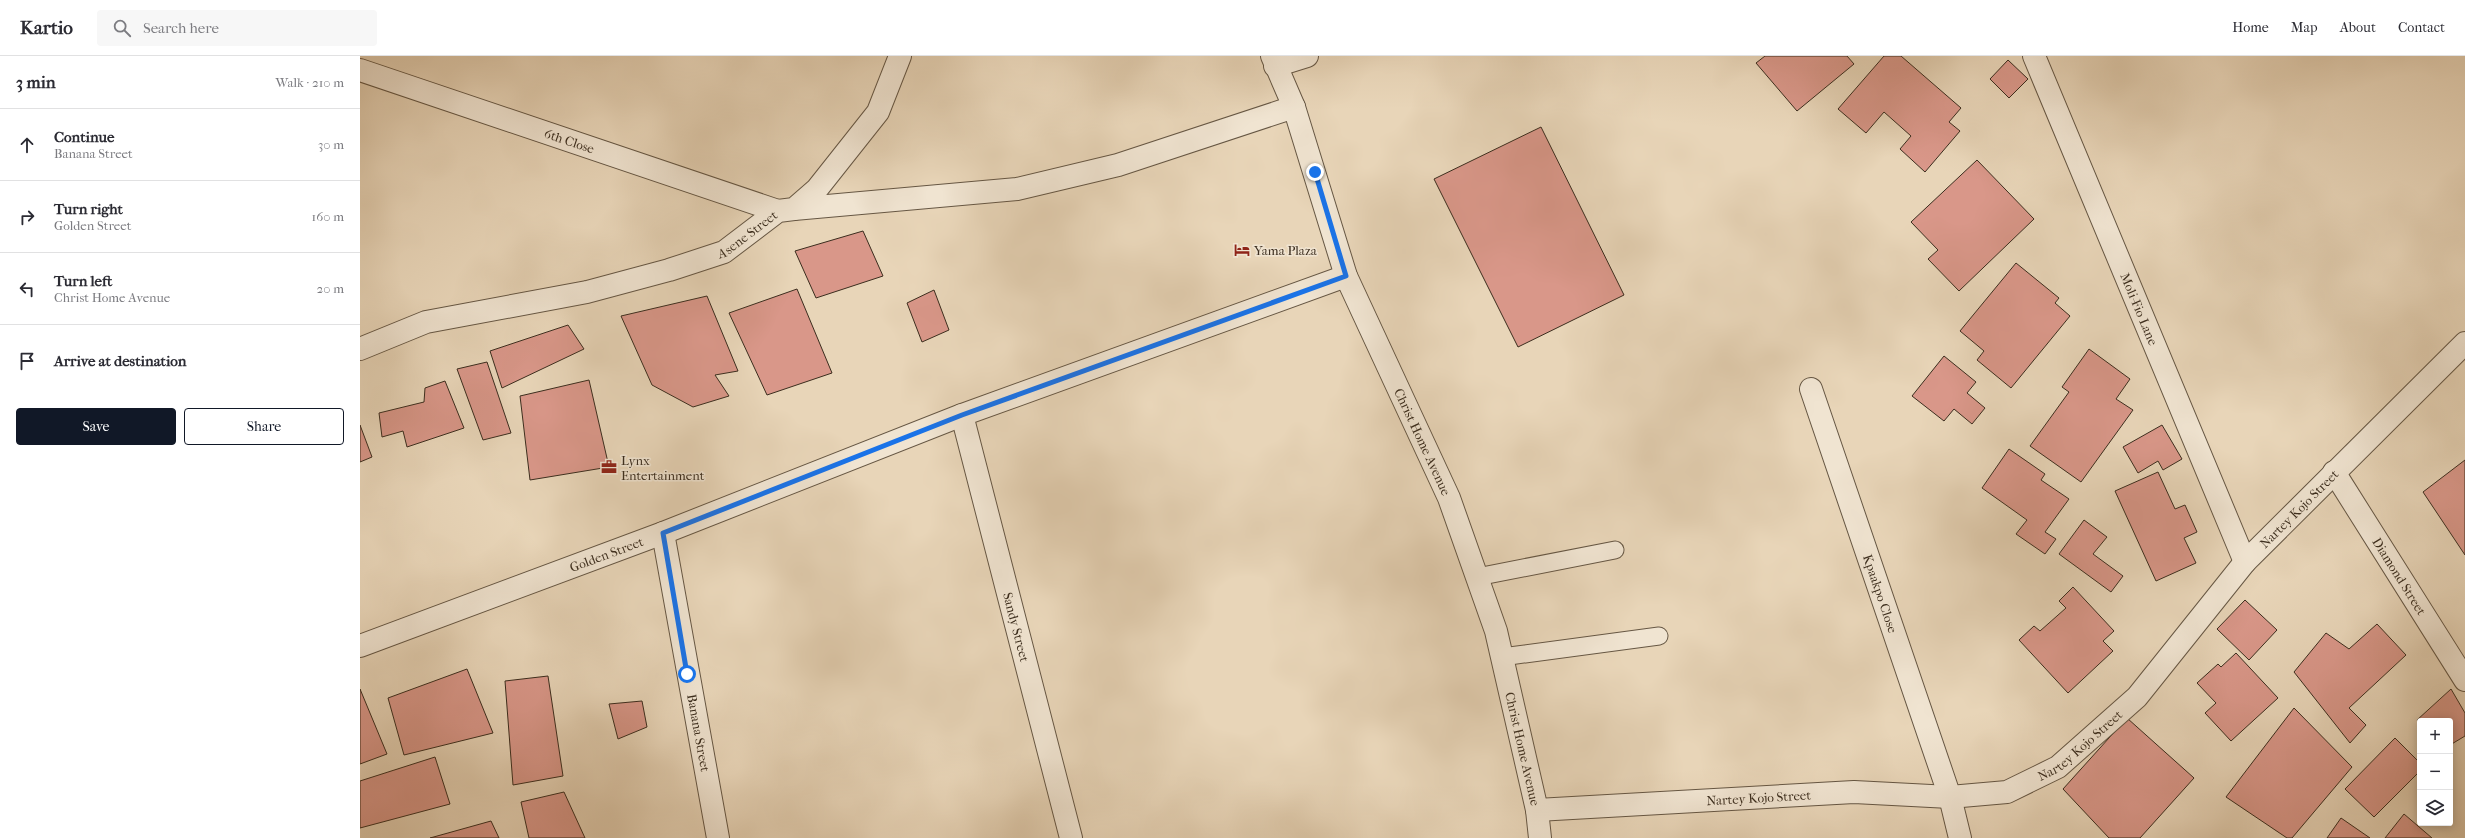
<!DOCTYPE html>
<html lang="en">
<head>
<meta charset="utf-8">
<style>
  body { margin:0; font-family:"IM FELL French Canon",serif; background:#f7f7f7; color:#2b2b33 }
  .controls { position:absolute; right:12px; bottom:12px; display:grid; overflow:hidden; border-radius:4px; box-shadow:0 2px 10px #0003 }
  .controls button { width:36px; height:36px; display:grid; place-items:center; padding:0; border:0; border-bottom:1px solid #e1e1e2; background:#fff; color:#2b2b33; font:20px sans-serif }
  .stop { position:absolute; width:12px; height:12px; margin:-9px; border:3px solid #1a73e8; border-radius:50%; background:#fff }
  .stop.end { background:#1a73e8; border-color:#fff; box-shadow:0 1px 4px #0008 }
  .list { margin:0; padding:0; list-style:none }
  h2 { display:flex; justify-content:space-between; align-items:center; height:52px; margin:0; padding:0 16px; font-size:17px }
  h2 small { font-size:13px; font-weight:400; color:#7c7c81 }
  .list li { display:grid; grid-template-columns:26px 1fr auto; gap:12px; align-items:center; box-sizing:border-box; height:72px; padding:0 16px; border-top:1px solid #e1e1e2 }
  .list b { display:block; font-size:15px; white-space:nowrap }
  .list p { margin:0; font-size:13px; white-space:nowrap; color:#7c7c81 }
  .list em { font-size:13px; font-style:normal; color:#7c7c81 }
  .actions { display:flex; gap:8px; padding:12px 16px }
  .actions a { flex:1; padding:9px 0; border:1px solid #111827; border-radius:4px; text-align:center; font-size:14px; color:#111827 }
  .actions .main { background:#111827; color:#fff }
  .icon { flex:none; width:22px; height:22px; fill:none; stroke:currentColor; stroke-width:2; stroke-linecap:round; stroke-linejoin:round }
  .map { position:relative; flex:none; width:2105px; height:782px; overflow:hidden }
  header { display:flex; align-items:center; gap:24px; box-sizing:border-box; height:56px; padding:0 20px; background:#fff; border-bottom:1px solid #e1e1e2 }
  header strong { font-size:19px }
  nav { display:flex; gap:22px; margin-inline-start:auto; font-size:14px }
  .search { width:280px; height:36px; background:#f7f7f7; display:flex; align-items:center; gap:10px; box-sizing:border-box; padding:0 14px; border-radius:4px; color:#7c7c81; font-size:15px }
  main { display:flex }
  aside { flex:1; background:#fff }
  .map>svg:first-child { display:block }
</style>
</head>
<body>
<header>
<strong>Kartio</strong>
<div class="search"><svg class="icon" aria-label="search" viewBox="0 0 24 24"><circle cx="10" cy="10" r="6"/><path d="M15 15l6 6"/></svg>Search here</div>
<nav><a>Home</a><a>Map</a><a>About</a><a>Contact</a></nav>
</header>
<main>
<aside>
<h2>3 min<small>Walk · 210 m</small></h2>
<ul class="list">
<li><svg class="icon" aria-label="ahead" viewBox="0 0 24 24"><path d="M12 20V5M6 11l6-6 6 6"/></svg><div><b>Continue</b><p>Banana Street</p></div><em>30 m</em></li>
<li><svg class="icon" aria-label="right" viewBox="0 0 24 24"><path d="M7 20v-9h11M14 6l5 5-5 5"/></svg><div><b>Turn right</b><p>Golden Street</p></div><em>160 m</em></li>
<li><svg class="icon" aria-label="left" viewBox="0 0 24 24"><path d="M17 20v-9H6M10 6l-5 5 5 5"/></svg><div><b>Turn left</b><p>Christ Home Avenue</p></div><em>20 m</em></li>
<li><svg class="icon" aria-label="arrive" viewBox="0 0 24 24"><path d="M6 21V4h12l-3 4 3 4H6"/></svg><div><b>Arrive at destination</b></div></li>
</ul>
<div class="actions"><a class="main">Save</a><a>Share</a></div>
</aside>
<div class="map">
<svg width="2105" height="782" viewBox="0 0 2105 782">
  <rect width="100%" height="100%" fill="#e8d5b8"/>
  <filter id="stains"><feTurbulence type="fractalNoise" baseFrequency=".005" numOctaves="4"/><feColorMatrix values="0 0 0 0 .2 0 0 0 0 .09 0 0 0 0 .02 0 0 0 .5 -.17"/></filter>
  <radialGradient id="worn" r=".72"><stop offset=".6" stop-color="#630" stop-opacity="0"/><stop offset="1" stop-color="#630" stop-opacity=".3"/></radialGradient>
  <g fill="#d99789" stroke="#3b2d1e">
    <polygon points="1405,0 1487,0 1494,8 1437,55 1396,7"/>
    <polygon points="1524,0 1541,0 1601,52 1589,66 1600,75 1565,116 1540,93 1551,80 1524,56 1506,77 1478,53"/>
    <polygon points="1648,4 1668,23 1649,42 1630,23"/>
    <polygon points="1181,71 1264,239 1158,291 1074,123"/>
    <polygon points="1617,104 1674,163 1599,235 1568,203 1578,194 1551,166"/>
    <polygon points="503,175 523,220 456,242 435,195"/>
    <polygon points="1656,207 1699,242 1695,247 1710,260 1651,332 1617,304 1624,295 1600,275"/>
    <polygon points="437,233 472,317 407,339 369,257"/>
    <polygon points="574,234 589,274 562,286 547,247"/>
    <polygon points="347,240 378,315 355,319 369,340 333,351 292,329 261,260"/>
    <polygon points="208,269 224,293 142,332 130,295"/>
    <polygon points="1729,293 1770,323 1756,343 1773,354 1721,426 1670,390 1709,336 1702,331"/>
    <polygon points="1584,300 1616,326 1607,337 1625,352 1612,368 1594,353 1584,365 1552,340"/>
    <polygon points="127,306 151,377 123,384 97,313"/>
    <polygon points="229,324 249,411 170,424 160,340"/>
    <polygon points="85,325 104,372 47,391 43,375 22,381 19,357 64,346 65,332"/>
    <polygon points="0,369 12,401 0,406"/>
    <polygon points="1802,369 1822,403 1803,414 1798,405 1778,417 1763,391"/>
    <polygon points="1649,393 1685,418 1681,424 1709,443 1685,476 1696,483 1685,498 1656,478 1667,464 1622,432"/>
    <polygon points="2105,404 2105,499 2063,436"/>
    <polygon points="1798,416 1815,453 1825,449 1837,476 1824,482 1836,507 1796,525 1755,435"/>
    <polygon points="1724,464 1747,481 1733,498 1763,520 1751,536 1699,498"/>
    <polygon points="1713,531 1754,575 1743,585 1753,595 1708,637 1659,584 1674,570 1680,575 1706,552 1699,545"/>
    <polygon points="1885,544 1917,574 1889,604 1857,573"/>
    <polygon points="2017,568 2046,599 1989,652 2006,669 1990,687 1934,616 1966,577 1989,593"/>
    <polygon points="1876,597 1918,642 1871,685 1845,657 1856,647 1837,627 1858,608 1861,611"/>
    <polygon points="107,613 133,677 44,699 28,642"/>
    <polygon points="188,620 203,720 153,729 145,625"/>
    <polygon points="0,633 27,698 0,708"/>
    <polygon points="2091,633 2105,657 2105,680 2090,689 2090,665 2060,665 2060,668 2057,664"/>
    <polygon points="282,645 287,671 258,683 249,648"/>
    <polygon points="1934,652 1992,711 1932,782 1927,782 1866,741"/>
    <polygon points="1767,662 1834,722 1780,782 1749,782 1703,733"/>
    <polygon points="2035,682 2060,707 2060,715 2014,761 1985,733"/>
    <polygon points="75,701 90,748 0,772 0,725"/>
    <polygon points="204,736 225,782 169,782 161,746"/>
    <polygon points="2044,758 2072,782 2025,782"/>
    <polygon points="1981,762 2010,782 1967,782"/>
    <polygon points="131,765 139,782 70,782"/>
  </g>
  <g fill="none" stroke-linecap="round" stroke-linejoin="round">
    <defs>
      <g id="lane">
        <polyline points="1117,521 1255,494"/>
        <polyline points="1142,601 1299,580"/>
      </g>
      <g id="street">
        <path id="s1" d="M 912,0 L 934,51 L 986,220 L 1089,442 L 1136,575 L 1177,754 L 1180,782"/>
        <path id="s2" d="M 1674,0 L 1885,506"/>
        <polyline points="915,10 947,0"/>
        <path id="s3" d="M 0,14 L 418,155"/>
        <polyline points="434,153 657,133 758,109 934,51"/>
        <path id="s4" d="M 0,293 L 66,266 L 227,236 L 309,214 L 364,196 L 418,155 L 434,153 L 457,133 L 518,56 L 540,0"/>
        <path id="s5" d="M 1451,333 L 1590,741 L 1600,782"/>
        <path id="s6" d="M 602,359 L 711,782"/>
        <path id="s7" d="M 1974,416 L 2105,624"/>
        <path id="s8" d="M 303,477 L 358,782"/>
        <path id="s9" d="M 0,590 L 303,477 L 602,359 L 986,220"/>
        <path id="s10" d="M 1177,754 L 1494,736 L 1590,741 L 1647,736 L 1698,711 L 1777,641 L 1885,506 L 2105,287"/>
      </g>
    </defs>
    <use href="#lane" stroke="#665744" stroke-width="19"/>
    <use href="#street" stroke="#665744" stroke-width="24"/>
    <use href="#lane" stroke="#f0e4d1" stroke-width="17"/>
    <use href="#street" stroke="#f0e4d1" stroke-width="22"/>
  </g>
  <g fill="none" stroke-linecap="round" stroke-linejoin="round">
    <polyline stroke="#1a73e8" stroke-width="5" points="327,618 303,477 602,359 986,220 955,116"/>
  </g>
  <defs>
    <symbol id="hotel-bare" viewBox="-9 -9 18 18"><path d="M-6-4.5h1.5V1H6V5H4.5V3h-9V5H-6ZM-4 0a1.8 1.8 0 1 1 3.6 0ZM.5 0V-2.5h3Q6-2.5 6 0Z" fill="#8f2418" stroke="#f0e4d1" stroke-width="2.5" paint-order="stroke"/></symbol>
    <symbol id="office-bare" viewBox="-9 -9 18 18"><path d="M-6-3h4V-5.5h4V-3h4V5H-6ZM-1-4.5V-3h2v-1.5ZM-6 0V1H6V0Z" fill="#8f2418" stroke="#f0e4d1" stroke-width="2.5" paint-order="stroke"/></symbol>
  </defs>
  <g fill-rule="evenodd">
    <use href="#hotel-bare" x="871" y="183" width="22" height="22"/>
    <use href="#office-bare" x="238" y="400" width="22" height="22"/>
  </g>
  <g text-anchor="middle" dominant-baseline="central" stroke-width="3" stroke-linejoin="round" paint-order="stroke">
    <g font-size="13" fill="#3b2d1e" stroke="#f0e4d1">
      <text stroke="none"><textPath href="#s3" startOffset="221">6th Close</textPath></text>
      <text stroke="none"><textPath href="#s4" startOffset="407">Asene Street</textPath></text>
      <text stroke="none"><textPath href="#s2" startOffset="274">Moli-Fio Lane</textPath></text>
      <text stroke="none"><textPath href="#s1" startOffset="415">Christ Home Avenue</textPath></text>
      <text stroke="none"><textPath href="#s10" startOffset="882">Nartey Kojo Street</textPath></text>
      <text stroke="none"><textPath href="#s9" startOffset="263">Golden Street</textPath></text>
      <text stroke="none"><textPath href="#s7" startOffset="123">Diamond Street</textPath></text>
      <text stroke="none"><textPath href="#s5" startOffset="216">Kpaakpo Close</textPath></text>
      <text stroke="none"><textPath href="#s6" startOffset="219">Sandy Street</textPath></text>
      <text stroke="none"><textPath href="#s8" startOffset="203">Banana Street</textPath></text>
      <text stroke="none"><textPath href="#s10" startOffset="558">Nartey Kojo Street</textPath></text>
      <text stroke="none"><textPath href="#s1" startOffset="739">Christ Home Avenue</textPath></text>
      <text stroke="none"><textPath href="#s10" startOffset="222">Nartey Kojo Street</textPath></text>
    </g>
    <g font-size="13" fill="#3b2d1e" stroke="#f0e4d1" text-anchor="start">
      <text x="894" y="194">Yama Plaza</text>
      <text x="261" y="404">Lynx<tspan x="261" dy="15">Entertainment</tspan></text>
    </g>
  </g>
  <rect width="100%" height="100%" filter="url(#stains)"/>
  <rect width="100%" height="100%" fill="url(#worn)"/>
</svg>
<div class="controls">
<button>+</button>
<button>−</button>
<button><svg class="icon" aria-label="layers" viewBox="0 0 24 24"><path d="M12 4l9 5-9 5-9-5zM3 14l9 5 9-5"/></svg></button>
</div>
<div class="stop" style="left:327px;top:618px"></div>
<div class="stop end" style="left:955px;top:116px"></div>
</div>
</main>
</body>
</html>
